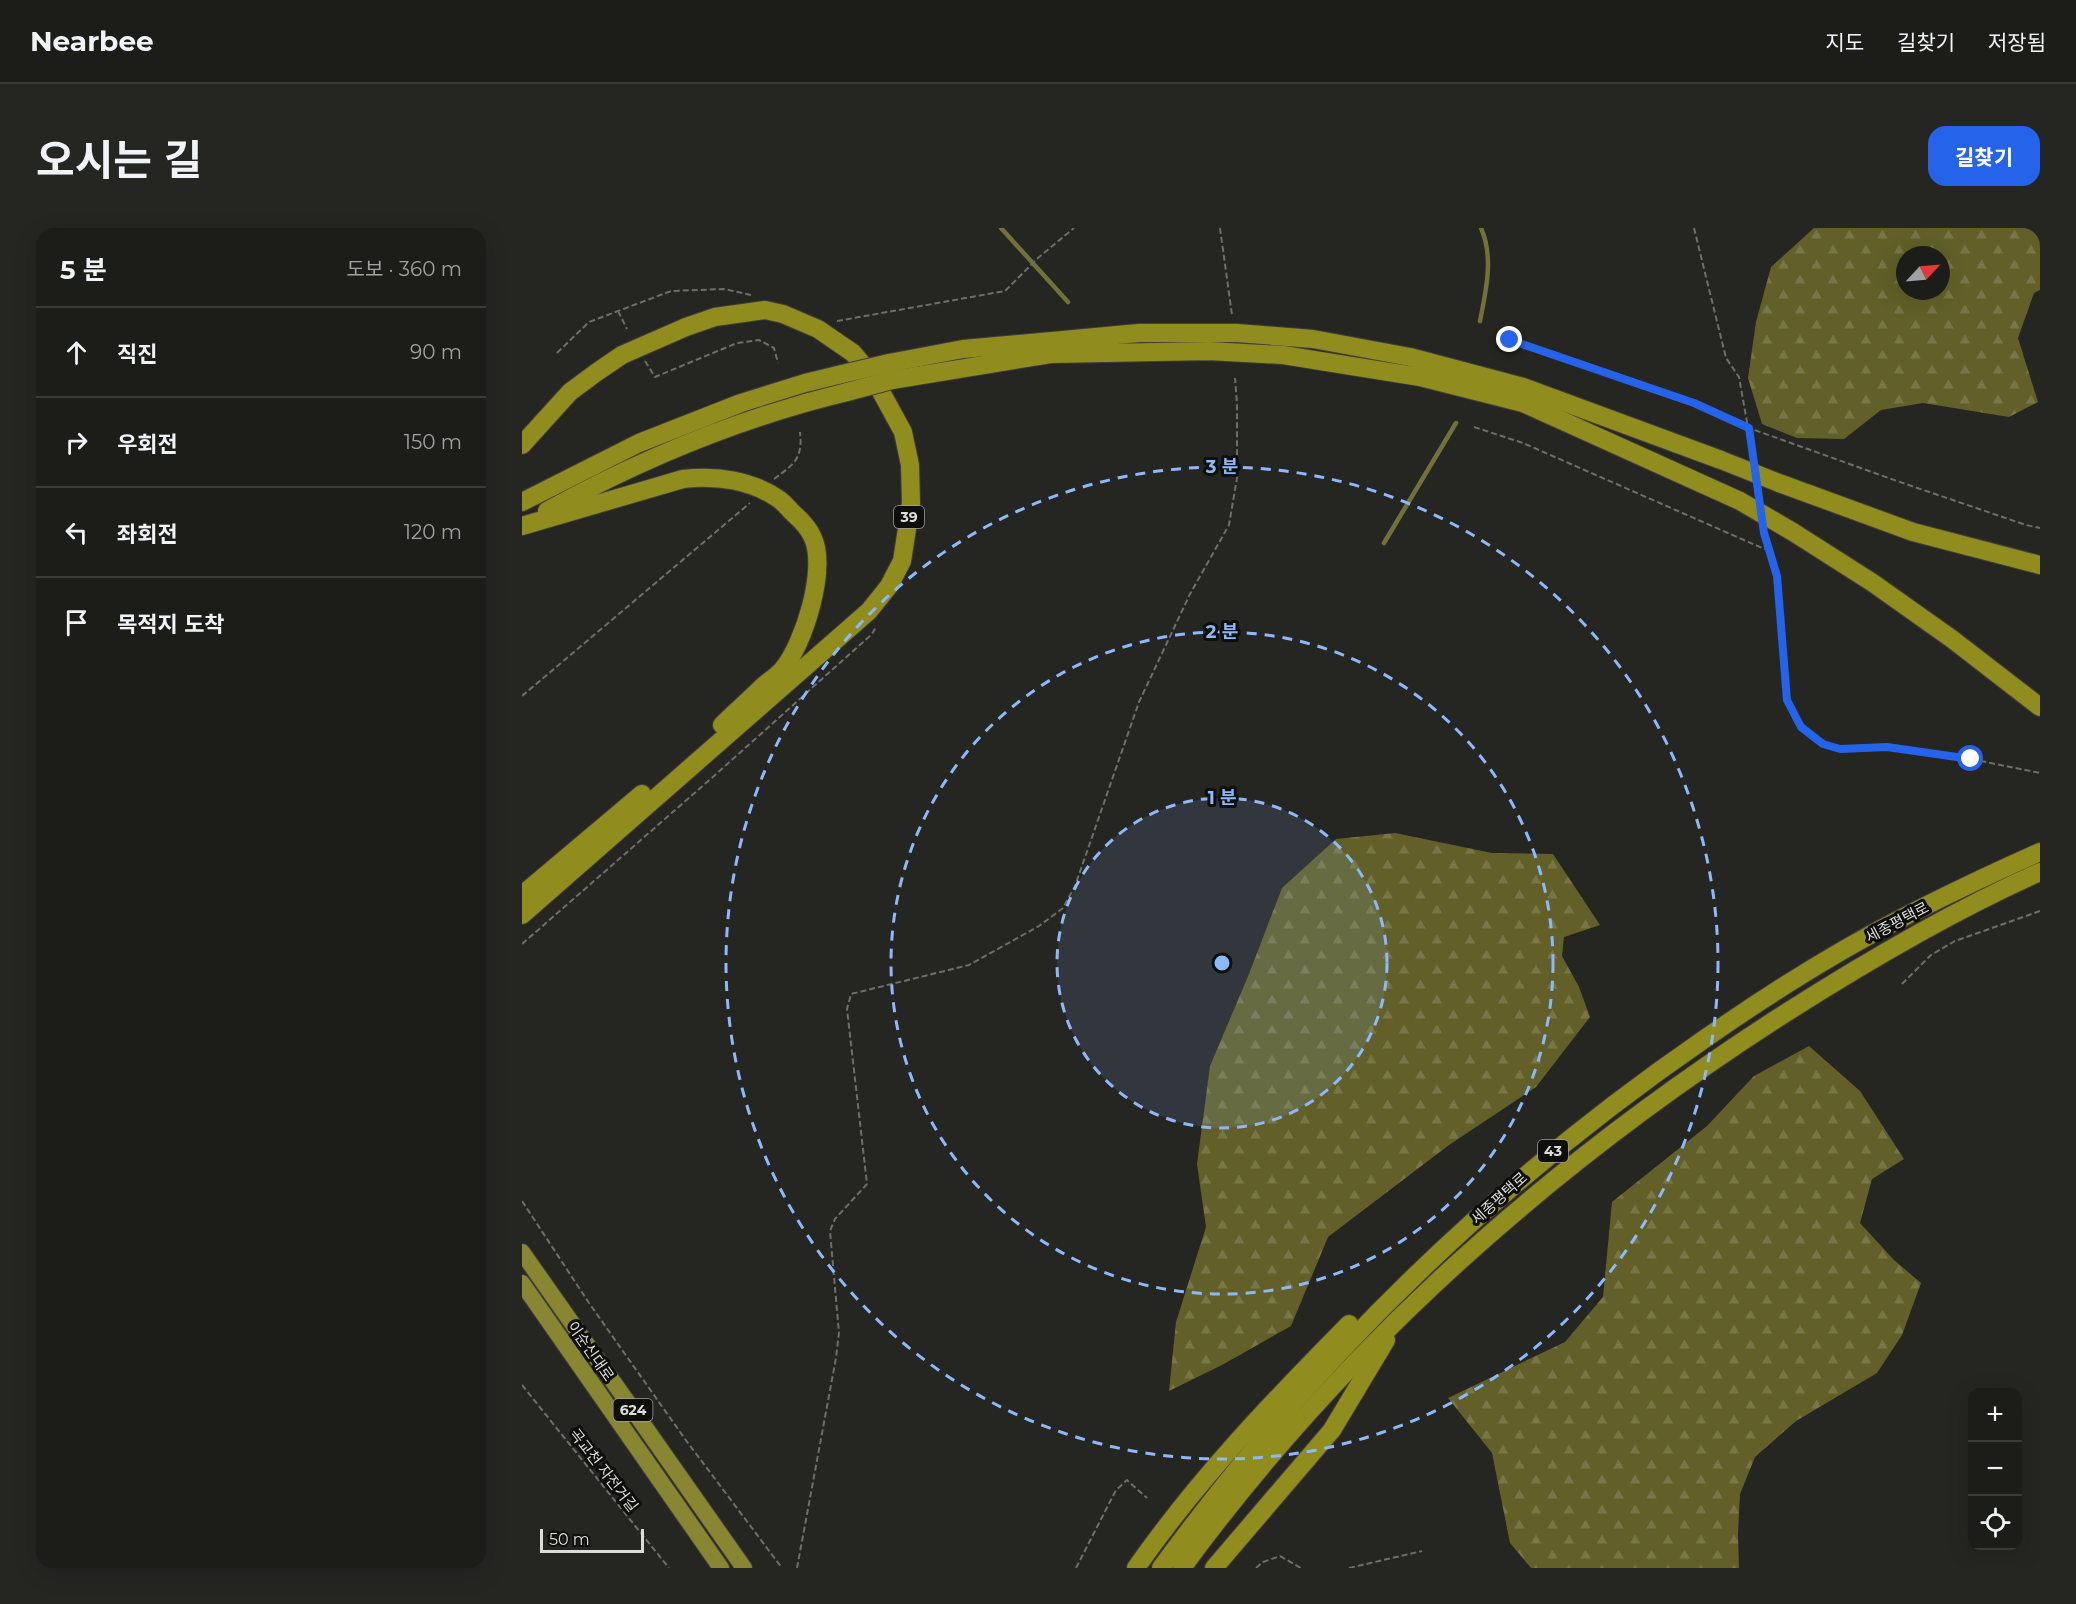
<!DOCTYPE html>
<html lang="ko">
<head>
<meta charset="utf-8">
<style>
  body { margin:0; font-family:Montserrat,"Noto Sans KR",sans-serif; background:#252522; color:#f1f3f6 }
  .controls { position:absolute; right:18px; bottom:18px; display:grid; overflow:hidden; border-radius:12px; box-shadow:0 6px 24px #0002 }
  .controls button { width:54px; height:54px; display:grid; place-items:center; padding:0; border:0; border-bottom:2px solid #3a3a38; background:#1c1c19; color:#f1f3f6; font:30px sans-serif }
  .compass { position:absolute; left:1374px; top:18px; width:54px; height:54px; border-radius:50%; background:#1c1c19; box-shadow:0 6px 24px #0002; rotate:64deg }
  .scale { position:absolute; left:18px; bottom:15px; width:104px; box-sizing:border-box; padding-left:6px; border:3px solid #dcdcd9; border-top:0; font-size:16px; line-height:21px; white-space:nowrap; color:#dcdcd9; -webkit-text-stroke:4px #0e0e0c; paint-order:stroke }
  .stop { position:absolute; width:18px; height:18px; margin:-14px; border:4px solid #2563eb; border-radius:50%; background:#fff }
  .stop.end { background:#2563eb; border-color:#fff; box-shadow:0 2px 6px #0008 }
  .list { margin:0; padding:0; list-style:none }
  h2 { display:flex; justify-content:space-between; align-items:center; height:78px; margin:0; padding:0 24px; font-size:26px }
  h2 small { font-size:20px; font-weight:400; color:#a0a1a2 }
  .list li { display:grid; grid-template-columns:39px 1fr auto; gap:18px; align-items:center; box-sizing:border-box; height:90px; padding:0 24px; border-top:2px solid #3a3a38 }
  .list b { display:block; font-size:22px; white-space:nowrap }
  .list em { font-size:20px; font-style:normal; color:#a0a1a2 }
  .icon { flex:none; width:33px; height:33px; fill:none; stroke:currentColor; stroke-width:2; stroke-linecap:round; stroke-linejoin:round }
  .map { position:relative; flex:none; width:1518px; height:1340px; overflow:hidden; border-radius:18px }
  header { display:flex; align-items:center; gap:36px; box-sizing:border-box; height:84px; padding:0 30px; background:#1c1c19; border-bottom:2px solid #3a3a38 }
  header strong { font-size:28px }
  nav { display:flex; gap:33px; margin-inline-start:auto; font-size:21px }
  .intro { display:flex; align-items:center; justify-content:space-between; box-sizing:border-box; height:144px; padding:0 36px }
  h1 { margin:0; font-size:42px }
  .button { padding:15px 27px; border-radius:18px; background:#2563eb; color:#fff; font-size:21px; font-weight:700 }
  main { display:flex; gap:36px; padding:0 36px }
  aside { flex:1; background:#1c1c19; border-radius:18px; box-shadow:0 6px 24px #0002 }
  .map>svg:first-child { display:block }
</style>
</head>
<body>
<header>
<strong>Nearbee</strong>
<nav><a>지도</a><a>길찾기</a><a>저장됨</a></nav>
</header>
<div class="intro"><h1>오시는 길</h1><a class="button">길찾기</a></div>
<main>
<aside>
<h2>5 분<small>도보 · 360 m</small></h2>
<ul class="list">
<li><svg class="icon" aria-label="ahead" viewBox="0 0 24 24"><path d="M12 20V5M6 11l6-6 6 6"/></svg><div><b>직진</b></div><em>90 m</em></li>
<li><svg class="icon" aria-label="right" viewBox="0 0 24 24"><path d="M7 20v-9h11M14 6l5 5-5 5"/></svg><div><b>우회전</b></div><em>150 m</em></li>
<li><svg class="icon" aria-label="left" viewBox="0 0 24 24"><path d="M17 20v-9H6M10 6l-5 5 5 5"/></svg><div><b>좌회전</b></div><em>120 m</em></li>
<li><svg class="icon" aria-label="arrive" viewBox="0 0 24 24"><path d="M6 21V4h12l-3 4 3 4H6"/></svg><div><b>목적지 도착</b></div></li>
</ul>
</aside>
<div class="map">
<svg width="1518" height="1340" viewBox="0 0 1518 1340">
  <defs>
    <pattern id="forest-firs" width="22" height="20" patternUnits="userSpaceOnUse" patternTransform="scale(1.5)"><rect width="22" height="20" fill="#626028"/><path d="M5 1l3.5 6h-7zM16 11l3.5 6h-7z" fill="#787647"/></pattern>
  </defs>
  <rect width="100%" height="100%" fill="#252521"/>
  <g fill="url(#forest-firs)" fill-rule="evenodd">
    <path d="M 1292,0 L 1518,0 L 1518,62 L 1512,65 L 1496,110 L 1516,174 L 1487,189 L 1401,175 L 1359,182 L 1322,211 L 1275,210 L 1240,196 L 1226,150 L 1234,94 L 1249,39 ZM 1383,27 L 1419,27 L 1419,63 L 1383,63 Z"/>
    <polygon points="873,605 970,625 1031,626 1078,697 1042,709 1040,728 1057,759 1068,789 1014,859 927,917 806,1009 769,1098 700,1137 647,1163 654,1094 684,999 675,936 688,838 727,746 760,660 814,611"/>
    <polygon points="1287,818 1338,863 1382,931 1350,951 1338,995 1372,1032 1399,1055 1380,1107 1355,1145 1274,1193 1233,1229 1218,1266 1216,1306 1217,1340 1009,1340 988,1315 970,1225 926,1170 1043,1114 1081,1069 1090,974 1185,898 1232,848"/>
  </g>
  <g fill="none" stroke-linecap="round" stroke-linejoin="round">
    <g stroke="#73713a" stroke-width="4.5">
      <polyline points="479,0 546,74"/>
      <path d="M 958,93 C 964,63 972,29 959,0"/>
      <polyline points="862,315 934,195"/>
    </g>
    <defs>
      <g id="primary">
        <polyline points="0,1024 222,1340"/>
        <polyline points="0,1055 199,1340"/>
      </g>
      <g id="trunk">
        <polyline points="367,135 441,121 617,105 715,105 791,111 888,129 1001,159 1199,232"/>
        <polyline points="370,152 529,126 687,123 761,127 898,149 1001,175 1218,273"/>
        <polyline points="0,217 48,164 75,144 100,127 164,99 193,89 243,82 261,86 296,101 331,125 351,149 381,204 388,237 389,275 380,333 367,358 347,383 0,687"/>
        <polyline points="1257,255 1391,304 1518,337"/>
        <polyline points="0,274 117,215 219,175 283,155 320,146"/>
        <path d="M 25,283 C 119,231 221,189 325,164"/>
        <path d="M 0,298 L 161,251 C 194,247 230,252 258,272 C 263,276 267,281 271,285 C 279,292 287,300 291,310 C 305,342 282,415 261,441 C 255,448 247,453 240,459 C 227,472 213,484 200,497"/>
        <polyline points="1271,304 1351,355 1430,411 1518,479"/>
        <polyline points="0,667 120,566"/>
        <path d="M 614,1340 C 676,1251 751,1173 827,1096"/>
        <path d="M 639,1340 C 791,1132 969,958 1181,812 C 1244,768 1310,726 1378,691 C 1424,667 1471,645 1518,624"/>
        <path d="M 660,1340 C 822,1119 1029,936 1259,788 C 1342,735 1428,684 1518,644"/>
        <polyline points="692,1340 810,1202 864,1112"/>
      </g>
    </defs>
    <use href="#primary" stroke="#3f3f3c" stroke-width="18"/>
    <use href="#trunk" stroke="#3f3f3c" stroke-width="20"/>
    <g stroke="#6e6e6a" stroke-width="2" stroke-dasharray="6 3" stroke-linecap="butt">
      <polyline points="698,0 710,87"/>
      <polyline points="1172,0 1204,130 1217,149 1231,228"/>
      <polyline points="96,83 105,101"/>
      <polyline points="315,93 483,63 516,30 552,0"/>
      <polyline points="988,112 1171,175 1227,200 1375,253 1504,297 1518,300"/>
      <polyline points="35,125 67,94 149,63 202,61 229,67"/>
      <polyline points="123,133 133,149 215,115 237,112 252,120 256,135"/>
      <polyline points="952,199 1001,215 1247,323"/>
      <path d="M 252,251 C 272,236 281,231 278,204"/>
      <polyline points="1241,305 1255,348 1265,472 1279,499 1301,516 1318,521 1365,519 1449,531 1518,545"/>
      <polyline points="0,468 228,275"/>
      <polyline points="0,716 192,548 350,406 354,399"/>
      <polyline points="1380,756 1409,727 1433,713 1518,683"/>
      <polyline points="0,973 67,1075 163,1211 260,1340"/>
      <polyline points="0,1157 147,1340"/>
      <polyline points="275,1340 314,1130 317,1105 308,1003 313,991 345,956 325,781 329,766 447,737 517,698 541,680 553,658 617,474 668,366 707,297 715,250 715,176 713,150"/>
      <polyline points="554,1340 594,1262 605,1252 625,1270"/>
      <polyline points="734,1340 741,1334 758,1328 779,1340"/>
      <polyline points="827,1340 900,1323"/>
    </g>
    <use href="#primary" stroke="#898632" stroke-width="16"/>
    <use href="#trunk" stroke="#908c1e" stroke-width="18"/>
    <defs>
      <g id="trunk-bridge">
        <polyline points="320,146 367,135"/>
        <polyline points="325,164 370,152"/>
        <polyline points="1199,232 1257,255"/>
        <polyline points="1218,273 1271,304"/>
      </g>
    </defs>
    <use href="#trunk-bridge" stroke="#3f3f3c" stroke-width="20" stroke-linecap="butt"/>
    <use href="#trunk-bridge" stroke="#908c1e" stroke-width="18"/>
  </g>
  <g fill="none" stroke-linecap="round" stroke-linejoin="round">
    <polyline stroke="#2563eb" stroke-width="8" points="988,112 1172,175 1227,200 1242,305 1255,348 1265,472 1279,499 1301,516 1318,521 1365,519 1449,531"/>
  </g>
  <circle cx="700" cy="735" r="165" fill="#8abafc" fill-opacity=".12"/>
  <g fill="none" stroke="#8abafc" stroke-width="3" stroke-dasharray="10 8">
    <circle cx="700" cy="735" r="165"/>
    <circle cx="700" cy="735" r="331"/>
    <circle cx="700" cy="735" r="496"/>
  </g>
  <g text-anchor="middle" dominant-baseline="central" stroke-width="6" stroke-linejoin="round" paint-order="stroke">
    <g fill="#0e0e0c" stroke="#9e9e9c" stroke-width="1.5">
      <rect x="372" y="278" width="30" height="22" rx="4.5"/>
      <rect x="1016" y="912" width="30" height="22" rx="4.5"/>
      <rect x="91.5" y="1171" width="39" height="22" rx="4.5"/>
    </g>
    <g font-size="14" font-weight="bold" fill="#dcdcd9">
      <text x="387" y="289">39</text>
      <text x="1031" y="923">43</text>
      <text x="111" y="1182">624</text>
    </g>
    <g font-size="15" fill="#dcdcd9" stroke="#0e0e0c">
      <text transform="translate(1375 694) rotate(-28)">세종평택로</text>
      <text transform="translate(977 970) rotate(-42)">세종평택로</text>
      <text transform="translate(69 1123) rotate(55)">이순신대로</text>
      <text transform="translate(82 1242) rotate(52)">곡교천 자전거길</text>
    </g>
  </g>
  <circle cx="700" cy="735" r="9" fill="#8abafc" stroke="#0e0e0c" stroke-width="3"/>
  <g font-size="18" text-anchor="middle" font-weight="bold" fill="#8abafc" stroke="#0e0e0c" stroke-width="6" stroke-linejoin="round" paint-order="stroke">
    <text x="700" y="245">3 분</text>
    <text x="700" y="410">2 분</text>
    <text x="700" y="576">1 분</text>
  </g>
</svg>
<div class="controls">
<button>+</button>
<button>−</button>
<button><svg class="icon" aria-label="locate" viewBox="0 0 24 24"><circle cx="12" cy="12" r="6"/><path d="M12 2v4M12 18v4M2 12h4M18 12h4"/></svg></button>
</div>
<svg class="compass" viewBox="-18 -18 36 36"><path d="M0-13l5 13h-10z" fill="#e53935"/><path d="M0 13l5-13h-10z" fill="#a0a1a2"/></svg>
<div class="scale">50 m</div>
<div class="stop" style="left:1449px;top:531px"></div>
<div class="stop end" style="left:988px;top:112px"></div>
</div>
</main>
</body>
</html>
